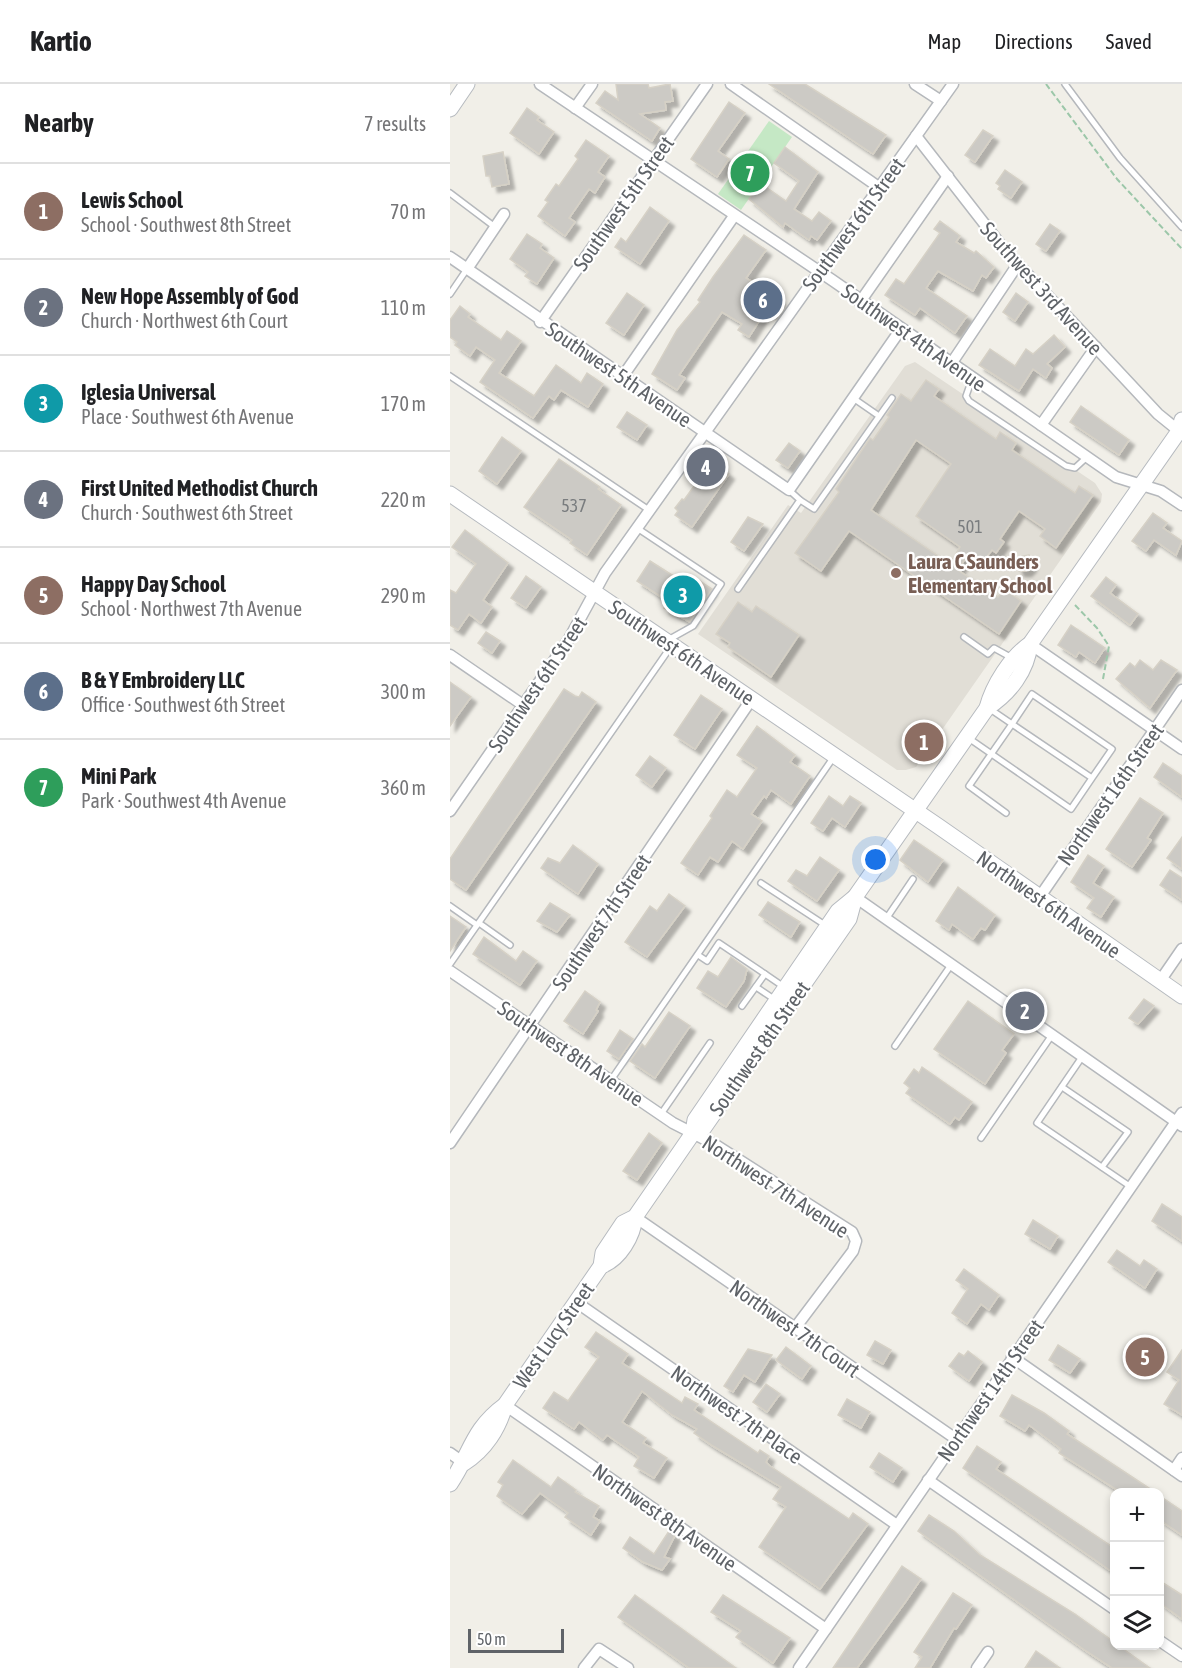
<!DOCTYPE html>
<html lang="en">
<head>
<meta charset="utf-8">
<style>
  body { margin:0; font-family:"Asap Condensed",sans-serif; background:#f2f2f2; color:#202124 }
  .controls { position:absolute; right:18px; bottom:18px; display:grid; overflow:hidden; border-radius:12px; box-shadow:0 3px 9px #0003 }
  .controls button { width:54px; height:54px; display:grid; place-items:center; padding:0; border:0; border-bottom:2px solid #e0e0e0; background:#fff; color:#202124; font:30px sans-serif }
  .scale { position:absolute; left:18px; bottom:15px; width:96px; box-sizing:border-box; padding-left:6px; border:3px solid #5f6368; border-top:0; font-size:16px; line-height:21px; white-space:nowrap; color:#5f6368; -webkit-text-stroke:4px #fff; paint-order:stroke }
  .you { position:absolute; left:426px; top:776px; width:21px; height:21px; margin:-15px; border:4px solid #fff; border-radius:50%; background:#1a73e8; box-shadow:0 0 0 9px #1a73e833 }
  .badge { display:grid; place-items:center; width:39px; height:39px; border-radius:50%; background:#ea4335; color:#fff; font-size:20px; font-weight:700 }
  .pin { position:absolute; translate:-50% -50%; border:3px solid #fff; box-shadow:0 2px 6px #0006 }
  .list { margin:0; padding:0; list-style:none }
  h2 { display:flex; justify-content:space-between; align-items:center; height:78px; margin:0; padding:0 24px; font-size:26px }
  h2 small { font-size:20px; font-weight:400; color:#757577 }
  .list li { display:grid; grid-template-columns:39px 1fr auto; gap:18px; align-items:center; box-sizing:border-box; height:96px; padding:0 24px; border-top:2px solid #e0e0e0 }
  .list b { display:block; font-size:22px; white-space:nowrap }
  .list p { margin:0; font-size:20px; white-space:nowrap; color:#757577 }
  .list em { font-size:20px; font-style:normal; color:#757577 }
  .icon { flex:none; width:33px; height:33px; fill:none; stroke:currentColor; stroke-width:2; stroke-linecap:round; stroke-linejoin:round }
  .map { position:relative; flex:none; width:732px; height:1584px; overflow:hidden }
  header { display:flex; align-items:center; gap:36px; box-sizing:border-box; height:84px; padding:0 30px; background:#fff; border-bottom:2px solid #e0e0e0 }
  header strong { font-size:28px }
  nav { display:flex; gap:33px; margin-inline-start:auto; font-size:21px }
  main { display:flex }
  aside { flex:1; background:#fff }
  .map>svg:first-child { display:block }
</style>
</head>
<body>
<header>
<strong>Kartio</strong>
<nav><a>Map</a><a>Directions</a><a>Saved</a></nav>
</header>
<main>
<aside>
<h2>Nearby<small>7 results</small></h2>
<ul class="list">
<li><span class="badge" style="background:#8d6e63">1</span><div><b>Lewis School</b><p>School · Southwest 8th Street</p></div><em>70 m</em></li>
<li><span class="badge" style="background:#6b7280">2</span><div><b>New Hope Assembly of God</b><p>Church · Northwest 6th Court</p></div><em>110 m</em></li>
<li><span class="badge" style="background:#0f9aa8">3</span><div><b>Iglesia Universal</b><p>Place · Southwest 6th Avenue</p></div><em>170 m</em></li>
<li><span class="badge" style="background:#6b7280">4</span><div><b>First United Methodist Church</b><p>Church · Southwest 6th Street</p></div><em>220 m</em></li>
<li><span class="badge" style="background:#8d6e63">5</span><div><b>Happy Day School</b><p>School · Northwest 7th Avenue</p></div><em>290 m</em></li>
<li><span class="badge" style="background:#5c6f8a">6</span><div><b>B &amp; Y Embroidery LLC</b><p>Office · Southwest 6th Street</p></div><em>300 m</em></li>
<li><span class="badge" style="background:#2e9e5b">7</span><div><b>Mini Park</b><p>Park · Southwest 4th Avenue</p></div><em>360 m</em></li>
</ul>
</aside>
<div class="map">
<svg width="732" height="1584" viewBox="0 0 732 1584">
  <defs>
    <filter id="shadow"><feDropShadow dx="5.5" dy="5.5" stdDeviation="1.5" flood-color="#0004"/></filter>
  </defs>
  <rect width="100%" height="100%" fill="#f1efe8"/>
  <polygon fill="#e1ded6" points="465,278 645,399 652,410 651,418 466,683 456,686 447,686 248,550 338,421 351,429 455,282"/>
  <polygon fill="#c5e8c5" points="319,37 342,53 291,126 268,110"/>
  <g fill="#cccac5" stroke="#d6d1c6" stroke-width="1.5" fill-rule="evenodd" filter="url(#shadow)">
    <polygon points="166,0 198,0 199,4 220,0 223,17 215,18 216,26 190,30 210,44 202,57 146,19 155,7 168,16"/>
    <polygon points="319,0 355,0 436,51 423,70"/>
    <polygon points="279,18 295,29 268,67 279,75 267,93 241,75"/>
    <polygon points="77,24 89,33 87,36 104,48 89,70 60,49"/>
    <polygon points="533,46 543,52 525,78 515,71"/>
    <polygon points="136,56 159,72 148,88 155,93 145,109 139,105 119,134 125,138 115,152 88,132 98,118 95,116 106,100 109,102 128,75 125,72"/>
    <polygon points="335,63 368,88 344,125 362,137 369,128 381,137 367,156 361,152 359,156 335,139 333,143 299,115 310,99 336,117 349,97 324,79"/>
    <polygon points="53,68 59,100 42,103 40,92 36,92 33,72"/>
    <polygon points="555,86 572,98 561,114 548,105 550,102 546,99"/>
    <polygon points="200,123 219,137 190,180 165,163 171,154 176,158"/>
    <polygon points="490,137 510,152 506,158 524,169 526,167 544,183 536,194 532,191 523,207 488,187 476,204 517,232 505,249 470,224 465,231 435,211 446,195 454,200 490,149 484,145"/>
    <polygon points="600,140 610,147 596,167 586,160"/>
    <polygon points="77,150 92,160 90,164 104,174 87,200 75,192 78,188 60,175"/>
    <polygon points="294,151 316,166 296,194 330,216 321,230 316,226 299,253 288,246 292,240 272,228 229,291 235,294 227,306 202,290 227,246 250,218 248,216 263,193"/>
    <polygon points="177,209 194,221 174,251 156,239"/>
    <polygon points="566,209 578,218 565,237 553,228"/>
    <polygon points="10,222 20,230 18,233 51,256 57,247 71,257 49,289 84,312 106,281 131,299 137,289 153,300 138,323 111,306 104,316 99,312 83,334 30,298 45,276 26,263 20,272 5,261 7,258 0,253 0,236"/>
    <polygon points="604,251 615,263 597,280 602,284 596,294 583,285 569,307 529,281 540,265 565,282 576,265 583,270"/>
    <path d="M 476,296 L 489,305 L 484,312 L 546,355 L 550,348 L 566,359 L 562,366 L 625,409 L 629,402 L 643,411 L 606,464 L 590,452 L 595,445 L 569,427 L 550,455 L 554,458 L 546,469 L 542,466 L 533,478 L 519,469 L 508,486 L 548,513 L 554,505 L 571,517 L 549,550 L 399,447 L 371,487 L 345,469 L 389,408 L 386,405 L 420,354 L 423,356 L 439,333 L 437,331 L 451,310 L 461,317 ZM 466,356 L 501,380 L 466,432 L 510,463 L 500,480 L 421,426 Z"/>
    <polygon points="631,322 679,356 669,371 620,338"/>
    <polygon points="177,328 197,341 187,356 167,343"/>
    <polygon points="52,353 71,367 47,400 29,387"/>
    <polygon points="339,359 350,367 338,384 326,376"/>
    <polygon points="109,375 150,403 148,405 171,421 137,471 120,459 122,456 74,423"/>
    <polygon points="262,377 279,390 242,443 225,431 228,427 225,424 232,415 234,416"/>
    <polygon points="703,429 717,439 713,444 732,457 726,471 704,456 696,467 682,457"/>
    <polygon points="298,433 313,440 294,467 281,458"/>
    <polygon points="15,446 58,479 33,516 42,523 31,539 19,530 8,546 0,541 0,506 6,509 26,480 2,463"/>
    <polygon points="579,471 581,482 576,487 569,487 564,474"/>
    <polygon points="200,477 236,500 242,492 262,505 240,538 214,524 219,518 187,497"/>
    <polygon points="76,492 91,503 76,524 61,514"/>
    <polygon points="656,493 666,501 660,509 688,530 680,541 641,512"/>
    <polygon points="288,518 302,528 306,522 349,551 321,593 278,563 280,559 266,550"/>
    <polygon points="621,541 655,564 645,579 629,568 626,573 608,561"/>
    <polygon points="36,548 50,557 42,569 28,559"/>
    <polygon points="690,576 703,586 711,576 727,586 700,624 666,595 680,579 685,583"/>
    <polygon points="0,598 21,613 0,642"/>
    <polygon points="114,605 125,612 129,613 132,608 146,618 16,806 0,795 0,775"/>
    <polygon points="251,611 272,625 245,665 224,651"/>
    <polygon points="307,642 345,671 340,678 360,692 341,720 321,706 316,714 314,712 301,730 312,737 293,765 282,757 268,778 260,773 248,791 231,779 262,734 260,732 277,706 287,713 307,684 287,671"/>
    <polygon points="200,672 216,684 202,703 186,691"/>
    <polygon points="713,679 732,692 732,713 704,693"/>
    <polygon points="379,712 393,722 400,712 411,719 395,743 382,734 373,747 361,739"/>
    <polygon points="690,714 713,729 697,754 701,756 682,783 656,765"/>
    <polygon points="732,753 732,785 717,774"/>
    <polygon points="464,756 493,776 478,798 450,776"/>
    <polygon points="123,761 148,780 128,810 91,784 98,774 110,779"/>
    <polygon points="638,771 654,782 643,799 664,813 651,833 637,824 644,814 621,798"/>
    <polygon points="370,773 389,786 367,817 338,797 346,786 357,792"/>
    <polygon points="720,786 732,794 732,816 710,801"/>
    <polygon points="508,803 545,831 535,846 531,844 523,855 502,840 499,846 486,837"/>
    <polygon points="219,810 235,822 197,873 175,858 200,822 207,827"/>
    <polygon points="318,818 350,838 341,853 309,831"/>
    <polygon points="100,819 120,831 107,848 87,837"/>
    <polygon points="0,832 16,843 0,867"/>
    <polygon points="34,853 66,877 73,867 87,877 70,901 23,870"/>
    <polygon points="281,873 297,885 294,897 276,923 247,904 258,887 268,893"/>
    <polygon points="135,907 150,918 146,926 148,927 133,950 114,937"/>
    <polygon points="694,915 704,922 688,940 679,934"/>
    <polygon points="518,917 564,950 552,966 556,969 535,1000 484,965"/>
    <polygon points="219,928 240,942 205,994 180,977 192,960 195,963"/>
    <polygon points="170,946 183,955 169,975 157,967"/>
    <polygon points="472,983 522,1018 509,1036 505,1033 500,1040 456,1009 460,1004 454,999 464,985 469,989"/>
    <polygon points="199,1049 212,1059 187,1096 173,1087"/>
    <polygon points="712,1120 732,1133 732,1157 702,1137"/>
    <polygon points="583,1136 608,1152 600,1165 575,1150"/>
    <polygon points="667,1166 690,1182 694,1176 707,1185 695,1204 658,1178"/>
    <polygon points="514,1185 549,1211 539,1226 531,1220 517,1240 502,1229 518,1205 506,1196"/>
    <polygon points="146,1248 178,1270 172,1279 232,1319 235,1313 248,1320 244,1326 308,1369 310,1366 319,1372 316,1378 320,1382 399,1435 403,1429 418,1440 370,1505 309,1463 336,1423 323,1415 331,1403 263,1362 244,1349 247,1345 222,1331 192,1307 172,1338 196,1354 193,1359 217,1374 204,1394 184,1382 189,1373 157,1351 153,1356 129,1338 124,1345 93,1324 104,1308 118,1317 149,1273 135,1263"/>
    <polygon points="425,1257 441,1266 433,1280 417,1271"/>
    <polygon points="608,1261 630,1275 620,1289 599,1276"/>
    <polygon points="336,1263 361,1282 352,1295 326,1276"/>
    <polygon points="298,1265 322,1271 305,1298 294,1291 283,1308 274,1302"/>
    <polygon points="732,1266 732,1331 714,1320 729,1296 717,1288"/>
    <polygon points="518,1267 532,1278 519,1297 499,1282 509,1269 514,1272"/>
    <polygon points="316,1300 330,1310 317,1328 303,1318"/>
    <polygon points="562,1311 594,1329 619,1347 617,1350 705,1408 670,1408 609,1369 611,1365 579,1341 575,1347 550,1332"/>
    <polygon points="397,1315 420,1328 411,1344 388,1331"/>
    <polygon points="527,1362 551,1378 546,1385 664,1464 664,1489 513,1384"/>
    <polygon points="429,1369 452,1384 443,1398 420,1383"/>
    <polygon points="63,1376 101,1403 108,1393 126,1406 125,1408 149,1422 143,1433 150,1437 141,1451 115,1433 118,1429 90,1409 72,1430 47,1412 53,1401 48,1398"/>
    <polygon points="710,1412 732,1427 732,1451 710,1436"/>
    <polygon points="479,1431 504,1447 530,1471 625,1530 664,1558 664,1562 669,1562 700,1584 662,1584 636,1567 468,1447"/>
    <polygon points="219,1447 225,1451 214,1473 220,1475 212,1486 193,1478 173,1464 180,1453 204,1470"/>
    <polygon points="452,1482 471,1495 456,1517 407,1584 383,1584"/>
    <polygon points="710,1497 732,1511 732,1535 710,1519"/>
    <polygon points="503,1509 522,1521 506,1545 504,1544 480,1584 465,1584 472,1573 464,1568"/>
    <polygon points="185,1511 286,1584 239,1584 168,1533"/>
    <polygon points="273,1511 340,1554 323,1579 286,1553 291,1547 261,1528"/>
    <polygon points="586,1567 610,1584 575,1584"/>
  </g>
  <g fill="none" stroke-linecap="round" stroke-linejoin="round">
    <defs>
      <g id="lane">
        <polyline points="615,0 670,74 732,143"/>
        <polyline points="0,109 45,143"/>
        <polyline points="0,210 17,185"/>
        <polyline points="0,292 199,426"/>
        <polyline points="522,295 516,312 519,317 616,382 625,384 637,373"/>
        <polyline points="403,314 429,332"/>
        <polyline points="350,416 364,425 442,314"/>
        <polyline points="187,444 271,500 243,542 218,556"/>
        <polyline points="288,505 350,416 339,406"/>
        <polyline points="514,553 538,570 544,564 562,574"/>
        <polyline points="540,625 562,640 519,702 556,729"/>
        <polyline points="517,653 621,725 642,694 562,640 582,610 662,665 642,694"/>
        <polyline points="311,799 375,841"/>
        <polyline points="0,822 27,841"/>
        <polyline points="436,835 463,795"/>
        <polyline points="29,839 60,861"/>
        <polyline points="248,871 257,877 269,859 315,890 292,922"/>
        <polyline points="0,880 222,561"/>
        <polyline points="315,890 334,903"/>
        <polyline points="306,903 324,915"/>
        <polyline points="445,962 501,881"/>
        <polyline points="632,973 587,1039 681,1103"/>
        <polyline points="161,996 383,674"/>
        <polyline points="612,1003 678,1048 652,1083"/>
        <polyline points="211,1030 260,959"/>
        <polyline points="531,1054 602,951"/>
      </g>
      <g id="street">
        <polyline points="90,0 382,196 666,393 711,407 732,421"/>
        <polyline points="281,0 430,104"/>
        <polyline points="465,0 491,17"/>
        <polyline points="125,24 142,0"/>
        <polyline points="466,52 554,165 708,330 729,347"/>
        <polyline points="0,173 339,406 451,245"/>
        <polyline points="17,185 54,130"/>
        <polyline points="410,218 498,92"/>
        <polyline points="90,238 257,0"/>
        <polyline points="501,280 568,180"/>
        <polyline points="173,292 284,132"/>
        <polyline points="591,341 646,263"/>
        <polyline points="580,560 732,665"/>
        <polyline points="0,571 73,621"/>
        <polyline points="0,727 119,555 155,489 503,0"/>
        <polyline points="405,813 732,1042"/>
        <polyline points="589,814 732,606"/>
        <polyline points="0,887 223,1039 264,1060 402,1148 406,1157 403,1167 345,1244"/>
        <polyline points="710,897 732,865"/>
        <polyline points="0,1059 301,616"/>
        <polyline points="185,1133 506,1355"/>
        <polyline points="126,1218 447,1441"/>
        <polyline points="562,1273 732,1392"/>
        <polyline points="55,1321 376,1545"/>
        <polyline points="0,1369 14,1379"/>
        <polyline points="724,1386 732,1374"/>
        <polyline points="478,1396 664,1525"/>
        <polyline points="710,1557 732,1572"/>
        <polyline points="134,1584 149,1565 178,1584"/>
        <polyline points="349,1584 732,1029"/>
        <polyline points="527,1584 538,1568"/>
      </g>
      <g id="secondary">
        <polyline points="0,25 17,0"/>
        <polyline points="0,410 488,742 732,912"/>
        <path d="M 537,624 C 560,609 577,587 580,560"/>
        <polyline points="243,1049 253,1045 399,835 405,813"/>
        <path d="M 151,1182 C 170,1175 183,1152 185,1133"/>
        <path d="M 14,1379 C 35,1366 49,1344 55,1321"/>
        <path d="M 0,1400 C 21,1369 22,1345 55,1321 L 151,1182 L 153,1169 L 173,1139 L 185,1133 L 243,1049 L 245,1036 L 388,827 L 405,813 L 537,624 C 543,601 561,573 580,560 L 729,347 L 732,336"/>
      </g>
    </defs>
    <use href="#lane" stroke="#b5b8bc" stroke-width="8"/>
    <use href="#street" stroke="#b5b8bc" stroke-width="13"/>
    <use href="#secondary" stroke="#b6babf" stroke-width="17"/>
    <g stroke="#9cc7a9" stroke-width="2" stroke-dasharray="6 3" stroke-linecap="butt">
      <polyline points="596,0 667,95 732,165"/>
      <polyline points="625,521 647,544 659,562 653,595"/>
    </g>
    <use href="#lane" stroke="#fff" stroke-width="5"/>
    <use href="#street" stroke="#fff" stroke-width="10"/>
    <use href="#secondary" stroke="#fff" stroke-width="15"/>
  </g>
  <circle fill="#8d6e63" stroke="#fff" stroke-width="2" cx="446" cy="489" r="6"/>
  <g text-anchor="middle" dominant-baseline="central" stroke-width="4.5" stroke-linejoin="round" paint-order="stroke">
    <g font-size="18" fill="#7a7d7f">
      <text x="124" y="421">537</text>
      <text x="520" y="442">501</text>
    </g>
    <g font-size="21" fill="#5f6368" stroke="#fff">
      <text transform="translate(173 119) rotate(-55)">Southwest 5th Street</text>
      <text transform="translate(403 140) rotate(-54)">Southwest 6th Street</text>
      <text transform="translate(592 204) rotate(48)">Southwest 3rd Avenue</text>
      <text transform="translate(464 253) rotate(35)">Southwest 4th Avenue</text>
      <text transform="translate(169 290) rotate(34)">Southwest 5th Avenue</text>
      <text transform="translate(232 568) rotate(34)">Southwest 6th Avenue</text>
      <text transform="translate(87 600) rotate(-56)">Southwest 6th Street</text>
      <text transform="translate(660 710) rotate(-55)">Northwest 16th Street</text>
      <text transform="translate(599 820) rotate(35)">Northwest 6th Avenue</text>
      <text transform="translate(151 838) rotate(-56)">Southwest 7th Street</text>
      <text transform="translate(309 964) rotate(-55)">Southwest 8th Street</text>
      <text transform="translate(121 969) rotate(34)">Southwest 8th Avenue</text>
      <text transform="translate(326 1102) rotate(33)">Northwest 7th Avenue</text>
      <text transform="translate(345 1244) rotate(35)">Northwest 7th Court</text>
      <text transform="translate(103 1251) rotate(-55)">West Lucy Street</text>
      <text transform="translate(540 1306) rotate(-55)">Northwest 14th Street</text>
      <text transform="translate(287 1330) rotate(35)">Northwest 7th Place</text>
      <text transform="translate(215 1433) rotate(35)">Northwest 8th Avenue</text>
    </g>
    <g font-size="21" font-weight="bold" fill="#785e54" stroke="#fff" text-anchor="start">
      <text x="458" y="477">Laura C Saunders<tspan x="458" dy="24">Elementary School</tspan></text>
    </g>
  </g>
</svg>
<div class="controls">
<button>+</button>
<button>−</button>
<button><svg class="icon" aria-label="layers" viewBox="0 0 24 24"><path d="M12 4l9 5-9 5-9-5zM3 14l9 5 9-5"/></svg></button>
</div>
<div class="scale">50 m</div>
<div class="you"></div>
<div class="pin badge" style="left:474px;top:658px;background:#8d6e63">1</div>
<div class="pin badge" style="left:575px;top:927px;background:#6b7280">2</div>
<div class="pin badge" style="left:233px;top:511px;background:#0f9aa8">3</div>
<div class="pin badge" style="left:256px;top:383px;background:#6b7280">4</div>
<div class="pin badge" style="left:695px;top:1273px;background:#8d6e63">5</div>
<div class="pin badge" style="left:313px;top:216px;background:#5c6f8a">6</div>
<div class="pin badge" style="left:300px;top:89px;background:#2e9e5b">7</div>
</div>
</main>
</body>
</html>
